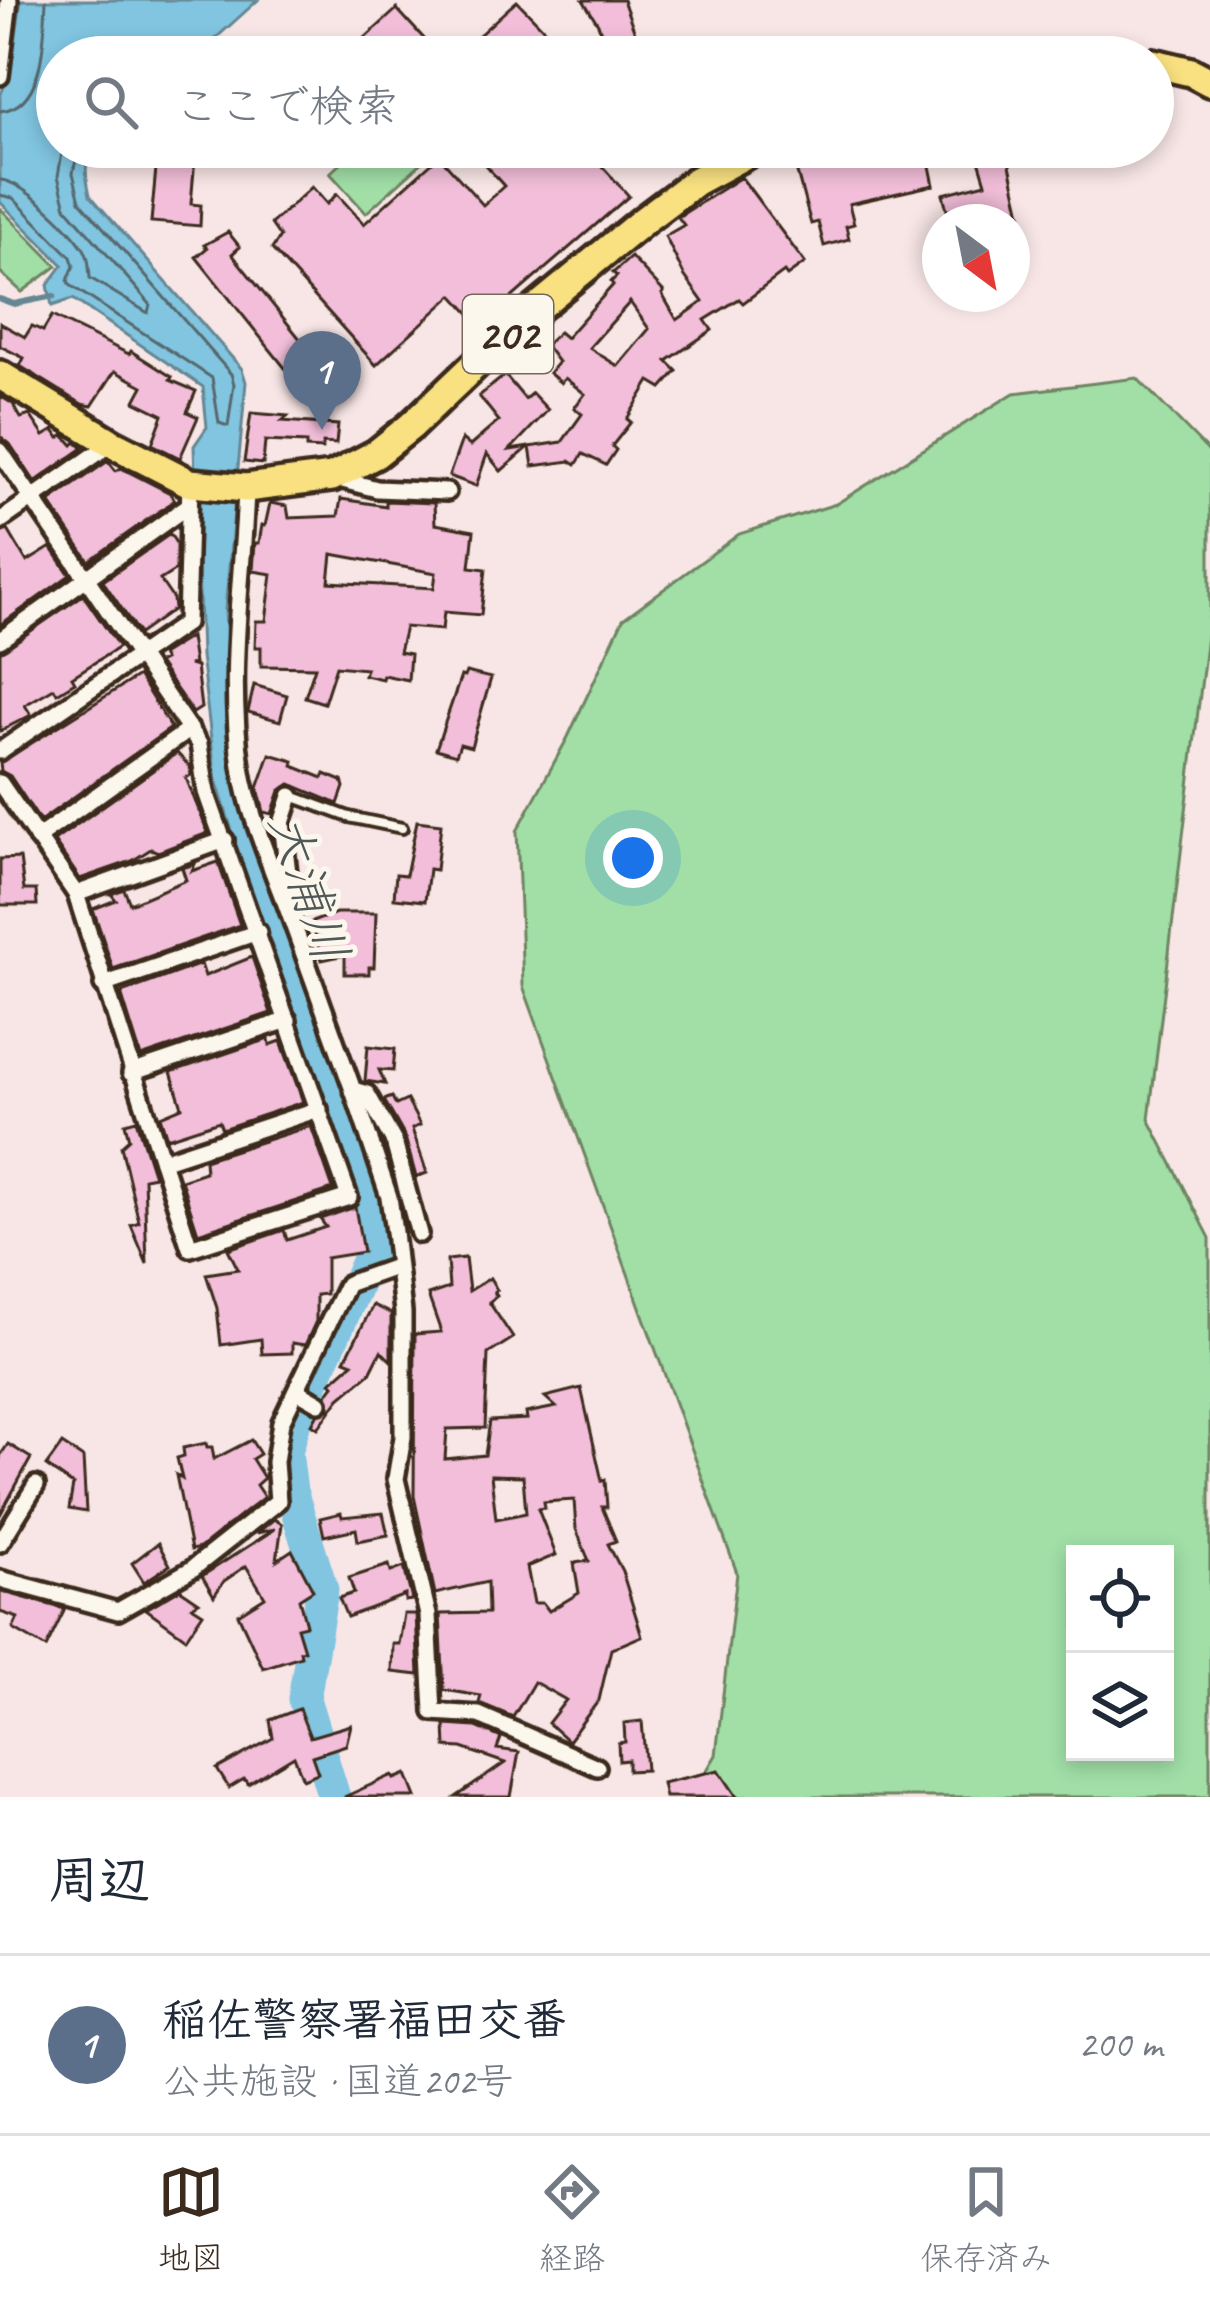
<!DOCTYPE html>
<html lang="ja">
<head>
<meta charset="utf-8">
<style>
  body { margin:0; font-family:Caveat,"Klee One",sans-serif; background:#f6f6f7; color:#1f2937 }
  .controls { position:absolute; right:36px; bottom:36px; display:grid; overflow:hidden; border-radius:0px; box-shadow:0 6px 18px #0003 }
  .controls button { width:108px; height:108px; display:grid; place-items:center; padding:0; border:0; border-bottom:3px solid #e0e1e3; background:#fff; color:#1f2937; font:60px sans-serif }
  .compass { position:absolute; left:922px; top:204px; width:108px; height:108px; border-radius:50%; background:#fff; box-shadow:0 6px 18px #0003; rotate:148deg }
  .you { position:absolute; left:633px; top:858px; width:42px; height:42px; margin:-30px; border:9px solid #fff; border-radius:50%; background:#1a73e8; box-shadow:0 0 0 18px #1a73e833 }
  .badge { display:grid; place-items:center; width:78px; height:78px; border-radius:50%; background:#3b2a1e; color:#fff; font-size:39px; font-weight:700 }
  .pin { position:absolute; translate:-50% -99px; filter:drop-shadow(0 3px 6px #0008) }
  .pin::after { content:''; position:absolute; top:63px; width:42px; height:36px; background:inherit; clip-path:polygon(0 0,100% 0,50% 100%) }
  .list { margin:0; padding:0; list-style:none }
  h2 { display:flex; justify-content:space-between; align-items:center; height:156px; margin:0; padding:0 48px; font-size:51px }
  h2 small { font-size:39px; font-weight:400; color:#747a83 }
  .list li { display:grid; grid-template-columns:78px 1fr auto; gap:36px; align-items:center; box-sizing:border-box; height:180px; padding:0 48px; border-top:3px solid #e0e1e3 }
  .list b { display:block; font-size:45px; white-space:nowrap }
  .list p { margin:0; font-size:39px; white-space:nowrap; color:#747a83 }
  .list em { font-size:39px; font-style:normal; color:#747a83 }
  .icon { flex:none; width:66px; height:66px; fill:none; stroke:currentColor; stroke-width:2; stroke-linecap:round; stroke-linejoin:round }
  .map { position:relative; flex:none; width:1210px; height:1797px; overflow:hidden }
  .search { position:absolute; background:#fff; box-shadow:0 6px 18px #0003; left:36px; right:36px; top:36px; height:132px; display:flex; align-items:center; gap:30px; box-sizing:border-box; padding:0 42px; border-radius:66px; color:#747a83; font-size:45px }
  .sheet { height:336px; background:#fff }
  nav { display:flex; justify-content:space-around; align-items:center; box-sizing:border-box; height:168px; border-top:3px solid #e0e1e3; background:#fff; font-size:33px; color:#747a83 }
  nav a { display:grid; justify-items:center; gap:6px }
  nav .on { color:#3b2a1e }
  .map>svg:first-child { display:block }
</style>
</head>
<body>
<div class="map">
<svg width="1210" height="1797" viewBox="0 0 1210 1797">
  <rect width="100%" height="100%" fill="#f8e6e6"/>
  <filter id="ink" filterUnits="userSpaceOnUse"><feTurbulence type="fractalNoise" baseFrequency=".00833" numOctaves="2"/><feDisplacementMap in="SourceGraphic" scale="24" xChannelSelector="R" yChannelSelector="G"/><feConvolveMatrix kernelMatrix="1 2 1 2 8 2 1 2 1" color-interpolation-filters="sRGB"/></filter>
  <g filter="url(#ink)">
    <g fill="#a1dfa7" stroke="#6e8462" stroke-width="3" fill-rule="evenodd">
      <polygon points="358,147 439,147 366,213 330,173"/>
      <polygon points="0,208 57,266 22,292 0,272"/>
      <path d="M 1137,378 L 1210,453 L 1210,611 L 1149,1119 L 1210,1238 L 1210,1797 L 691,1797 L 716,1755 L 737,1573 L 523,986 L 517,831 L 568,737 L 623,619 L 739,534 L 836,504 L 1014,393 ZM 1075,1554 L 1165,1554 L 1165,1752 L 1075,1752 Z"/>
    </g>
    <path fill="#81c5e1" stroke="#658793" stroke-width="3" d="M 21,0 L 258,0 L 195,57 L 57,57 L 57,147 L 96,147 C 82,160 86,177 90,195 L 242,369 L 246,382 L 225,610 L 230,700 L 269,876 L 249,885 L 216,780 L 201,656 L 194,446 L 207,427 L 203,387 L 73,299 L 52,306 L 48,285 L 63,265 L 0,202 L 0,96 L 11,70 Z"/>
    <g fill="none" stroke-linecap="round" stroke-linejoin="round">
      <g stroke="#57686c" stroke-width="3">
        <path d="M 0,111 C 46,107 44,35 46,0"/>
        <path d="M 0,180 C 23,181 71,229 84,249 C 90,258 89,269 90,278 L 148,313 L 150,304 L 66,207 L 58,176 L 63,147"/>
        <polyline points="0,195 13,198 71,257 74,266 68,280 70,285 212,378 219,423 228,426 234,384 231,374 80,201 73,173 79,147"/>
      </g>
      <polyline stroke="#658793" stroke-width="6" points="0,299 14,304 54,296"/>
      <polyline stroke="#81c5e1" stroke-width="33" points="239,844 376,1242 295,1421 286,1452 291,1491 322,1590 304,1699 334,1797"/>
    </g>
    <g fill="#f2bed9" stroke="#3b2a1e" stroke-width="3" fill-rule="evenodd">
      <polygon points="583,0 623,0 644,57 610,57 598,24"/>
      <polygon points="517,1 571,57 455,57 510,7"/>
      <polygon points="397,9 427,42 411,57 344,57"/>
      <polygon points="158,147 196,147 191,204 201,205 200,226 151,222"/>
      <polygon points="469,147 585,147 629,196 486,320 482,316 477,321 453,295 376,365 272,249 280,237 271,224 312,187 327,204 337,194 364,224 439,156 483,205 504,186"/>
      <polygon points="829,147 926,147 934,185 849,204 854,224 846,226 849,239 824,246 818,222 811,224 796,169 816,163 812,149"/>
      <polygon points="1007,152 1023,222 989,222 986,201 947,210 943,194 986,183 979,160"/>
      <path d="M 741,177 L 805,263 L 787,276 L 784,272 L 743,303 L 739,299 L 705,320 L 712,330 L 667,361 L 677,371 L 662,388 L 650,381 L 627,419 L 631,422 L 612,446 L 616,450 L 606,465 L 583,454 L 576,465 L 570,461 L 533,466 L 530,447 L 562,442 L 582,414 L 574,408 L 585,394 L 565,378 L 561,383 L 549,373 L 558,362 L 545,345 L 559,332 L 566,338 L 613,285 L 611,282 L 617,276 L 613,273 L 631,257 L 664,292 L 662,294 L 677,320 L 703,302 L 684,275 L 665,236 L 684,225 L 678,217 ZM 630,302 L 649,329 L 618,366 L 589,348 Z"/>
      <polygon points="228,232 240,247 232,254 321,365 327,360 339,375 310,399 196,257 207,248 204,245"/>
      <polygon points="52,316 129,354 131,351 172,377 170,380 196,391 187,412 198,417 180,458 152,444 163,415 135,401 143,386 115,371 92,406 82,404 20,366 24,358 0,346 0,323 25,337 32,326 43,331"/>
      <polygon points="505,375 525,399 532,393 548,410 510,450 529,447 501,471 487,454 476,486 449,476 462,439 470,446 499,421 479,396"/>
      <polygon points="0,396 13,404 21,418 30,415 44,436 54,430 59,438 64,435 73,445 76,442 83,448 35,482 10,444 0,436"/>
      <polygon points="251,413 288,416 282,421 338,425 336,444 323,443 322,449 306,448 306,443 265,441 263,464 244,462"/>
      <polygon points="108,461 116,471 121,468 170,493 175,500 89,561 49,502"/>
      <path d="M 341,499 L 386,506 L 386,501 L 434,503 L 435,524 L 474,531 L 470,567 L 486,569 L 481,615 L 444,612 L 442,630 L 405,627 L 399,652 L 410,654 L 408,680 L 383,675 L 382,679 L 364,675 L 366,669 L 336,666 L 324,703 L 305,697 L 315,667 L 261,666 L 261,647 L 255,647 L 256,621 L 266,621 L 272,574 L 253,571 L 255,543 L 259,543 L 262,525 L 265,526 L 270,503 L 287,506 L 289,518 L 338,516 ZM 332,554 L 436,573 L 434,588 L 329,582 Z"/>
      <polygon points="8,530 27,562 51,547 70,575 0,625 0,533"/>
      <polygon points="170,534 176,543 176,570 160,580 173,599 174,609 139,634 103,581"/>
      <polygon points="83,595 119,647 72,677 75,682 57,693 54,688 25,705 31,715 0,731 0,652"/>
      <polygon points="190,637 194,664 189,665 196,667 201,708 193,713 158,663 164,660 161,655"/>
      <polygon points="466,672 491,678 471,747 460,744 456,755 436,749 461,676 464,677"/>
      <polygon points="138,676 171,728 40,821 10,776 1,771 0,763"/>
      <polygon points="254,685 287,695 280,721 248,712"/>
      <polygon points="177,753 190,767 191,775 186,778 208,833 158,852 151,849 132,861 80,879 54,841"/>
      <polygon points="270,754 294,761 293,766 323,778 325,774 342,781 344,787 338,804 290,784 280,791 272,814 264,812 258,788"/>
      <polygon points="417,821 441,824 436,870 429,869 425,901 394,898 396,874 406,875"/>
      <polygon points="20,858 24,890 36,890 37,905 0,905 0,859"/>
      <polygon points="218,862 240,925 113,969 93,909 116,900 111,894 124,889 130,904 186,880 182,868 195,864 192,871"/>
      <polygon points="336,913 376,913 374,967 369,967 369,974 345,974 345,955 322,960 312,922"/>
      <polygon points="252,957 271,1013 141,1057 121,993 201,964 205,976"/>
      <polygon points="269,1039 270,1045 281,1041 303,1102 222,1129 219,1121 167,1138 160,1116 182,1107 171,1072"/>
      <polygon points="368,1046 395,1049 393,1071 379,1070 385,1084 365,1081"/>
      <polygon points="392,1097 396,1105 407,1100 420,1125 412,1129 427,1173 416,1177 405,1137 384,1100"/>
      <polygon points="136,1120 154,1176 144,1178 147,1264 131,1225 139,1222 121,1146 129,1139 125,1123"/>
      <polygon points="311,1126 333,1189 198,1233 181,1180 205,1172 204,1160"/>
      <polygon points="355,1207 363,1252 326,1258 326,1294 316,1295 316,1321 305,1345 292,1343 292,1353 262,1354 261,1339 221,1345 217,1308 206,1274 238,1269 228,1249 284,1230 287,1240 326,1227 320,1219"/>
      <path d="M 465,1258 L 469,1291 L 490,1278 L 497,1290 L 494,1292 L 497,1296 L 489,1302 L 513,1338 L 488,1354 L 485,1428 L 447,1429 L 445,1459 L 485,1455 L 490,1421 L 527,1419 L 526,1413 L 556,1407 L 545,1397 L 581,1388 L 602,1481 L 605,1480 L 607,1507 L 602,1507 L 616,1541 L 608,1544 L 622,1571 L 642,1636 L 611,1649 L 599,1700 L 568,1741 L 548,1723 L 566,1700 L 534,1682 L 513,1717 L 479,1703 L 481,1696 L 444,1690 L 440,1614 L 488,1613 L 487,1582 L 435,1594 L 414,1496 L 415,1334 L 441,1332 L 428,1295 L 449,1288 L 447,1260 ZM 491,1475 L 523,1476 L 526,1513 L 496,1519 ZM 574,1500 L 576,1529 L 589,1561 L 574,1563 L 579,1593 L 549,1611 L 543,1603 L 534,1603 L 527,1567 L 556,1555 L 538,1509 L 545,1508 L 544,1502 Z"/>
      <polygon points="373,1305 391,1314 391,1361 381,1351 370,1373 340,1398 318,1428 312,1424 317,1415 330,1408 327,1394 334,1385 331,1382 353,1363 345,1360"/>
      <polygon points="251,1440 260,1454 252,1459 264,1478 256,1485 264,1497 200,1548 191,1550 176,1475 182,1479 177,1458 184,1456 183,1448 206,1443 207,1447 212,1447 214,1459"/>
      <polygon points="8,1444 31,1458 0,1515 0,1456"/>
      <polygon points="62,1444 83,1458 86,1512 69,1509 73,1485 46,1466"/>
      <polygon points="341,1513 342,1517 383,1513 388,1535 358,1541 356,1529 324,1536 320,1518"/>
      <polygon points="274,1519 282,1524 277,1560 292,1550 313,1590 299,1599 306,1625 297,1627 304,1650 300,1651 301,1656 263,1668 238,1614 265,1597 246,1566 224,1581 214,1596 202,1576 275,1529 257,1533"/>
      <polygon points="158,1543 170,1565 144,1582 132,1563"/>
      <polygon points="389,1565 391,1572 404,1567 412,1600 405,1601 405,1595 347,1617 339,1598 354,1593 349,1578"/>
      <polygon points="180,1589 199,1602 192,1606 203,1613 186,1638 146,1609"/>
      <polygon points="0,1591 65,1609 46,1648 13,1629 18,1618 0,1612"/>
      <polygon points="404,1614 416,1614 419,1675 392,1672 393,1644 399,1644"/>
      <polygon points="299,1709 310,1737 351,1725 346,1745 312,1756 318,1773 303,1779 294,1756 248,1784 244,1779 229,1788 217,1769 273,1738 270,1720"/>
      <polygon points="642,1721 646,1770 628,1771 628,1760 619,1761 618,1743 625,1742 624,1723"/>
      <polygon points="445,1725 476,1727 501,1738 497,1749 519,1752 511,1797 456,1797 505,1763 462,1748 446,1747"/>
      <polygon points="719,1770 737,1797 665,1797 662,1783"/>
      <polygon points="407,1774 416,1797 344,1797 393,1775 395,1779"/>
    </g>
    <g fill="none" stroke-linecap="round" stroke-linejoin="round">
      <defs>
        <polyline id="lane" points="292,796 349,817 402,828"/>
        <g id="street">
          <polyline points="0,76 9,0"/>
          <polyline points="0,451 199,744 206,792 349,1197 190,1248 76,894 0,783"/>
          <polyline points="335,478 377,489 447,492"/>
          <path d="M 246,488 C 243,580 227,674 241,766 C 248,811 267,856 283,898"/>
          <polyline points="0,521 112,443"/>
          <polyline points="0,640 189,505"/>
          <polyline points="0,751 186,623 190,483"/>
          <polyline points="291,796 282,823 288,873 284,899 353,1090 367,1094 394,1142 419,1234"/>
          <polyline points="37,838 190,729"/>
          <polyline points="76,894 225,840"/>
          <polyline points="103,985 258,932"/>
          <polyline points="131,1073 288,1020"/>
          <polyline points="353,1090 389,1197 394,1232 403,1312 403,1437 396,1479 428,1615 433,1712 479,1715 597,1767"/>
          <polyline points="162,1161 319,1109"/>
          <polyline points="298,1391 319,1403"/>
          <polyline points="0,1543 36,1485"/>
          <polyline points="0,1579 118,1611 192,1569 278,1501 275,1462 281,1422 347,1284 395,1267"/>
        </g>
        <g id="highway">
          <polyline points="1153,63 1191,72 1210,82"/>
          <polyline points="0,375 112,443 190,483 246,488 332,477 376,454 411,426 521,321 644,220 696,181 759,147"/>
        </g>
      </defs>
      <use href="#lane" stroke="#3b2a1e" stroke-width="16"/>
      <use href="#street" stroke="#3b2a1e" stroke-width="24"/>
      <use href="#highway" stroke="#3b2a1e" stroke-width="36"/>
      <use href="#lane" stroke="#fbf7ec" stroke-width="8"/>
      <use href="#street" stroke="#fbf7ec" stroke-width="15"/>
      <use href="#highway" stroke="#f9e181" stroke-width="27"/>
    </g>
  </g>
  <g text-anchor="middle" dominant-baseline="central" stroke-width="10" stroke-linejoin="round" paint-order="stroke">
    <rect fill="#fbf7ec" stroke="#75685c" stroke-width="3" x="463" y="295" width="90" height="78" rx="9"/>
    <g font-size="45" font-weight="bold" fill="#3b2a1e">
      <text x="508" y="334">202</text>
    </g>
    <g font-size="51" font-style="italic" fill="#505858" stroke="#fbf7ec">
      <text transform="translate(309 887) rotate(72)">大浦川</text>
    </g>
  </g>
</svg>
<div class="controls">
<button><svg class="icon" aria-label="locate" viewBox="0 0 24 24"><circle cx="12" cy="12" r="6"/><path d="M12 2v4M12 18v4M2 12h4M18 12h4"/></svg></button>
<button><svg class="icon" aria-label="layers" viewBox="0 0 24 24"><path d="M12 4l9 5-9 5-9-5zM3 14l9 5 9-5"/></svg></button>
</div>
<svg class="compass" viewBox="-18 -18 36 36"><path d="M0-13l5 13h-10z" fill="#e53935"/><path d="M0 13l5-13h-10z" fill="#747a83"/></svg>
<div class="you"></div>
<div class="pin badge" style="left:322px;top:430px;background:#5c6f8a">1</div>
<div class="search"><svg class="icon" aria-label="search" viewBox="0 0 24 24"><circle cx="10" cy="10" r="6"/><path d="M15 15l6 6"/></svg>ここで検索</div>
</div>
<section class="sheet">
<h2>周辺<small></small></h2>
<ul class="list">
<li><span class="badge" style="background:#5c6f8a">1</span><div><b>稲佐警察署福田交番</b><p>公共施設 · 国道202号</p></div><em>200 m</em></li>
</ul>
</section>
<nav>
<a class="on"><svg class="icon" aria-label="map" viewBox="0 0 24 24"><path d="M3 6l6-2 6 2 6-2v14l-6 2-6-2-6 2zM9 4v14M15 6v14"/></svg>地図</a>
<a><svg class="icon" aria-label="directions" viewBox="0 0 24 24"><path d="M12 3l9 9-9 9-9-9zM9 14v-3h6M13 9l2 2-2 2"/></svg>経路</a>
<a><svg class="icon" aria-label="saved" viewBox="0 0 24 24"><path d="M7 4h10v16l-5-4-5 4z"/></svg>保存済み</a>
</nav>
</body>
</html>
